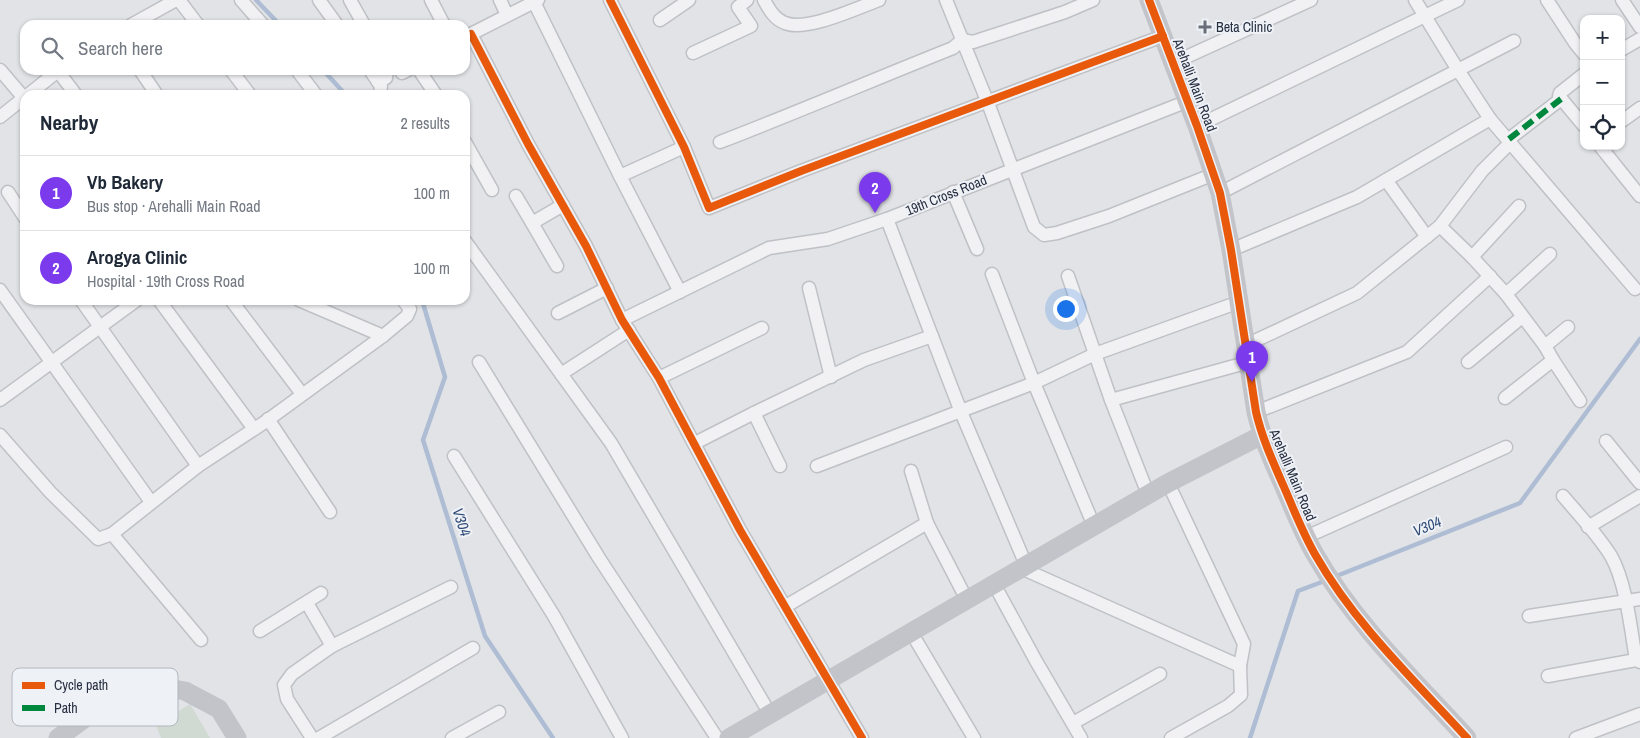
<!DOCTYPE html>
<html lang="en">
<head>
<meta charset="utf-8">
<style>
  body { margin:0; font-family:"Archivo Narrow",sans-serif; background:#f2f2f3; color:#1f2937 }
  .controls { position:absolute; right:15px; top:15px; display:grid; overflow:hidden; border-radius:10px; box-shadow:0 1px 4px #0004 }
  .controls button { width:45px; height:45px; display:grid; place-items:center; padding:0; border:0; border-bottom:1px solid #e0e1e3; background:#fff; color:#1f2937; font:25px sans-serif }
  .you { position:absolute; left:1065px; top:308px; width:18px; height:18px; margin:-12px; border:4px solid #fff; border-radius:50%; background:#1a73e8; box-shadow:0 0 0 8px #1a73e833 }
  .badge { display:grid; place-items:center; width:32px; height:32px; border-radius:50%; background:#7c3aed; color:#fff; font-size:16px; font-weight:700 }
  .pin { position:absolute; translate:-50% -41px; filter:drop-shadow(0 1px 2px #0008) }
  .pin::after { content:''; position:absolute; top:26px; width:18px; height:15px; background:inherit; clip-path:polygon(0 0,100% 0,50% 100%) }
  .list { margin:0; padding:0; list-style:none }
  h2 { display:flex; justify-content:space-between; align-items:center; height:65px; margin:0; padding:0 20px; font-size:21px }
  h2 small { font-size:16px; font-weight:400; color:#747a83 }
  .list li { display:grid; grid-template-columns:32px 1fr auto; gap:15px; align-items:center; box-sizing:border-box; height:75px; padding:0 20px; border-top:1px solid #e0e1e3 }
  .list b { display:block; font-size:19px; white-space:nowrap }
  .list p { margin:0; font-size:16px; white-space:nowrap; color:#747a83 }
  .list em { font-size:16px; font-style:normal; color:#747a83 }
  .icon { flex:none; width:28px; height:28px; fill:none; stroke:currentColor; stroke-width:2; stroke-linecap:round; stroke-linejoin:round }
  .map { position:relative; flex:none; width:1640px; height:738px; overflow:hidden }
  .search { position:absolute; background:#fff; box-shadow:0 1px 4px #0004; left:20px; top:20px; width:450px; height:55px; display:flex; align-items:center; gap:12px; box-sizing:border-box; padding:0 18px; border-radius:15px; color:#747a83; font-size:19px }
  .panel { position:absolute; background:#fff; box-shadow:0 1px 4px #0004; left:20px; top:90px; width:450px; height:215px; border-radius:15px }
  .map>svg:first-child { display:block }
</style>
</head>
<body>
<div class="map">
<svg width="1640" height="738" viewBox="0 0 1640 738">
  <rect width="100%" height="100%" fill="#e1e3e7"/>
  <polygon fill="#d0dad2" points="190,704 210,738 161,738 156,725"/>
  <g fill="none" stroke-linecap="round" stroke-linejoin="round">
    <g stroke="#aebdd3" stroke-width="4.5">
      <polyline points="256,0 280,25"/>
      <polyline points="323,70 346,95"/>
      <polyline points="422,300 445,377 423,440 485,636 553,738"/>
      <polyline points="1334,577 1520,503 1640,339"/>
      <polyline points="1250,738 1298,591 1327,580"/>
    </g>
    <defs>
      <g id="street">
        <polyline points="179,0 198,25"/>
        <polyline points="241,0 263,25"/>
        <polyline points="319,0 337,25"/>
        <polyline points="350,0 364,25"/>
        <polyline points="431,0 444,25"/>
        <polyline points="500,0 507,15"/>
        <polyline points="610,0 684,147 709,208 801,171 1163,36"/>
        <path d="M 764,0 C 769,9 774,19 785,23 C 806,32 857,8 879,0"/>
        <polyline points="946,0 988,103 1034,227 1044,235 1057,233 1109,216 1214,174"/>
        <polyline points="1415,0 1458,70 1490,119 1635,289"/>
        <polyline points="1547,0 1575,43 1584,54"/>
        <polyline points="1622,0 1640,27"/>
        <polyline points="534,2 620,176 680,292"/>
        <polyline points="660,20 689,0"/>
        <polyline points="131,25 176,0"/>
        <polyline points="471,34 528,144 586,246 622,320 659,378 740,530 862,738"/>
        <polyline points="465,37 538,0"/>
        <polyline points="1621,50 1640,39"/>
        <polyline points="693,53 751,26 738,7 747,0"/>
        <polyline points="1173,63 1311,0"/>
        <polyline points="0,70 24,98"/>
        <polyline points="140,70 157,95"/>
        <polyline points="231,70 250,95"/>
        <polyline points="297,70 316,95"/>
        <polyline points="370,70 381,86 380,95"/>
        <polyline points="419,70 436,95"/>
        <polyline points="58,71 76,95"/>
        <polyline points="402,73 408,70"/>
        <polyline points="1584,74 1560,93 1559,96 1584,126"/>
        <polyline points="378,82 386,78 387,70"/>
        <polyline points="28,95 59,70"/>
        <polyline points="0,117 25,97"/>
        <polyline points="1622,121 1640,108"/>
        <polyline points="1197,126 1458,0"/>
        <polyline points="1509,139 1561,99"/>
        <polyline points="465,142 492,190"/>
        <path d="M 720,142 C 798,112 875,79 953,48 L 962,40 L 973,42 L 1065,12 L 1093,0"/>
        <polyline points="1600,146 1640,196"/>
        <polyline points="620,176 684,147"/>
        <polyline points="1386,180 1427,237"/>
        <polyline points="8,192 25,218"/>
        <polyline points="953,192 977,249"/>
        <polyline points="1220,193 1514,41"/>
        <polyline points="516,196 532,223"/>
        <polyline points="887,219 961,412 1026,565"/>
        <polyline points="1440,226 1472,257 1519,206"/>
        <polyline points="465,241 611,443 770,714"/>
        <polyline points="1231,250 1357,197 1490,119"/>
        <polyline points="1472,257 1506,294 1545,346 1568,327"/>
        <polyline points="557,266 532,223 563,205"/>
        <polyline points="992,274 1034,383 1094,526"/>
        <polyline points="1068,276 1111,400 1148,494"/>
        <polyline points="809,288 831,377"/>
        <polyline points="0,290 151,502"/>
        <polyline points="1506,294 1550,254"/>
        <polyline points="81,300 198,466"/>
        <polyline points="159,300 254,429"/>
        <polyline points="231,300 302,394"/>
        <polyline points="299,300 383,336"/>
        <polyline points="558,313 607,288"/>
        <polyline points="622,320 769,248 828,239 887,219 1188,101"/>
        <polyline points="1246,345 1357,293 1440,226 1482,171 1511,142"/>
        <polyline points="1545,346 1553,360 1580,401"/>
        <polyline points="479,362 599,558 717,738"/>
        <polyline points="1468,362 1522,317"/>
        <polyline points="561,374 629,330"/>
        <polyline points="659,378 762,328"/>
        <polyline points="1505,398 1553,360"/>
        <polyline points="0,400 137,300"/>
        <polyline points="1111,400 1249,362"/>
        <polyline points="1256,412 1407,352 1490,276"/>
        <polyline points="754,413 780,466"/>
        <polyline points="268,419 330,512"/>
        <polyline points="0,435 50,492 98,539 112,534 198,466 265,422 383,336 407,316 410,309 403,300"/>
        <polyline points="1606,441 1640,483"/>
        <polyline points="695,443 754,413 864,360 932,336"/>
        <polyline points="454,456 554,616 622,738"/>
        <polyline points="817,466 1034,383 1095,354 1239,302"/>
        <polyline points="911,471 927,523"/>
        <polyline points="1168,483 1244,644 1240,666 1241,695 1228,706 1171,738"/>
        <path d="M 1563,496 C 1579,515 1598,535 1611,556 C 1626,582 1631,630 1636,660 L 1640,662"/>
        <polyline points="1588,527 1640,496"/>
        <polyline points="112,534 201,640"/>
        <polyline points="1306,537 1506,447"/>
        <polyline points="1021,568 1240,666"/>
        <polyline points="994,584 1036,661 1081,738"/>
        <polyline points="307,603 332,646"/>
        <polyline points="786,606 927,523 967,600"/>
        <polyline points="1529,616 1640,599"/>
        <polyline points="260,631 321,593"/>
        <polyline points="911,632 974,738"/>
        <polyline points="1548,676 1636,660"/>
        <polyline points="1073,723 1160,674"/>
        <polyline points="312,738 287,699 284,685 292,674 332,646 451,587"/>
        <polyline points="319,738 473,648"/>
        <polyline points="452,738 499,712"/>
        <polyline points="1576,738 1640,714"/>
      </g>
    </defs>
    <use href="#street" stroke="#bfc1c5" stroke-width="15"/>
    <use href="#street" stroke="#f1f1f3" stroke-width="12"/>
    <g stroke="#c2c4c9" stroke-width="19">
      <path d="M 1149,0 L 1197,126 L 1220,193 L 1231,250 L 1256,412 C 1262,438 1273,462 1284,487 C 1294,510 1303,534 1316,556 C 1355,624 1414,680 1467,738"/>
      <polyline points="58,738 92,713 156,686 185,691 219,709 237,738"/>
      <polyline points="729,738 1168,483 1262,435"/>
    </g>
    <polyline stroke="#00873e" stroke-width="6" stroke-dasharray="12 6" stroke-linecap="butt" points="1509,139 1561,99"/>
    <defs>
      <g id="cycleway">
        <polyline points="610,0 684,147 709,208 801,171 1163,36"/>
        <path d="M 1149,0 L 1197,126 L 1220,193 L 1231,250 L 1256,412 C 1262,438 1273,462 1284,487 C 1294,510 1303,534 1316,556 C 1355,624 1414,680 1467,738"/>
        <polyline points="471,34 528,144 586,246 622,320 659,378 740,530 862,738"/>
      </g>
    </defs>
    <use href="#cycleway" stroke="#eef1f6" stroke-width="11"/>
    <use href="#cycleway" stroke="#e8590c" stroke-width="8"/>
  </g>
  <path fill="#686e7a" stroke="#eef1f6" stroke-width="2" d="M1202.5 19.5h5v5h5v5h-5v5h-5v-5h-5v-5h5z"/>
  <g text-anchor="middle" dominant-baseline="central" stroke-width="4" stroke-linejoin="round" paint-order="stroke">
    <g font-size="14" fill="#272f40" stroke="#eef1f6" text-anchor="start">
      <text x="1216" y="27">Beta Clinic</text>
    </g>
    <g font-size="14" fill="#272f40" stroke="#eef1f6">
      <text transform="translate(1195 85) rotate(69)">Arehalli Main Road</text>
      <text transform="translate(946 195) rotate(-22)">19th Cross Road</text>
      <text transform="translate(1293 475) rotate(67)">Arehalli Main Road</text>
    </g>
    <g font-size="15" font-style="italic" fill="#304b76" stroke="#eef1f6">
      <text transform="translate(462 522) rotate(72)">V304</text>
      <text transform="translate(1427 526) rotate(-22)">V304</text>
    </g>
  </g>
  <rect x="12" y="668" width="166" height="58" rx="8" fill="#eef1f6" stroke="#b2b7bf" stroke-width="1"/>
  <rect x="22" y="682" width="23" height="7" fill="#e8590c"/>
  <rect x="22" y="705" width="23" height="6" fill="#00873e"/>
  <g font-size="14" fill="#272f40">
    <text x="54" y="690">Cycle path</text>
    <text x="54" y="713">Path</text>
  </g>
</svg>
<div class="controls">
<button>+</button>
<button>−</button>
<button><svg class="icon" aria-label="locate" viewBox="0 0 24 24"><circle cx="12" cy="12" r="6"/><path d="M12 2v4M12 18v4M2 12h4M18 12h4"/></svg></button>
</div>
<div class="you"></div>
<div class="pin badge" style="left:1252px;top:382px">1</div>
<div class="pin badge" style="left:875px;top:213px">2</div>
<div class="search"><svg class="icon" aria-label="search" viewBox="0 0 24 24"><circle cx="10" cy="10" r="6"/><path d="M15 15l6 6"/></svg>Search here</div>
<section class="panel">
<h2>Nearby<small>2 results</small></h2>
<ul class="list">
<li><span class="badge">1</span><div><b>Vb Bakery</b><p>Bus stop · Arehalli Main Road</p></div><em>100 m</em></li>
<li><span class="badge">2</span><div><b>Arogya Clinic</b><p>Hospital · 19th Cross Road</p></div><em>100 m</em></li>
</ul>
</section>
</div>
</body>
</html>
